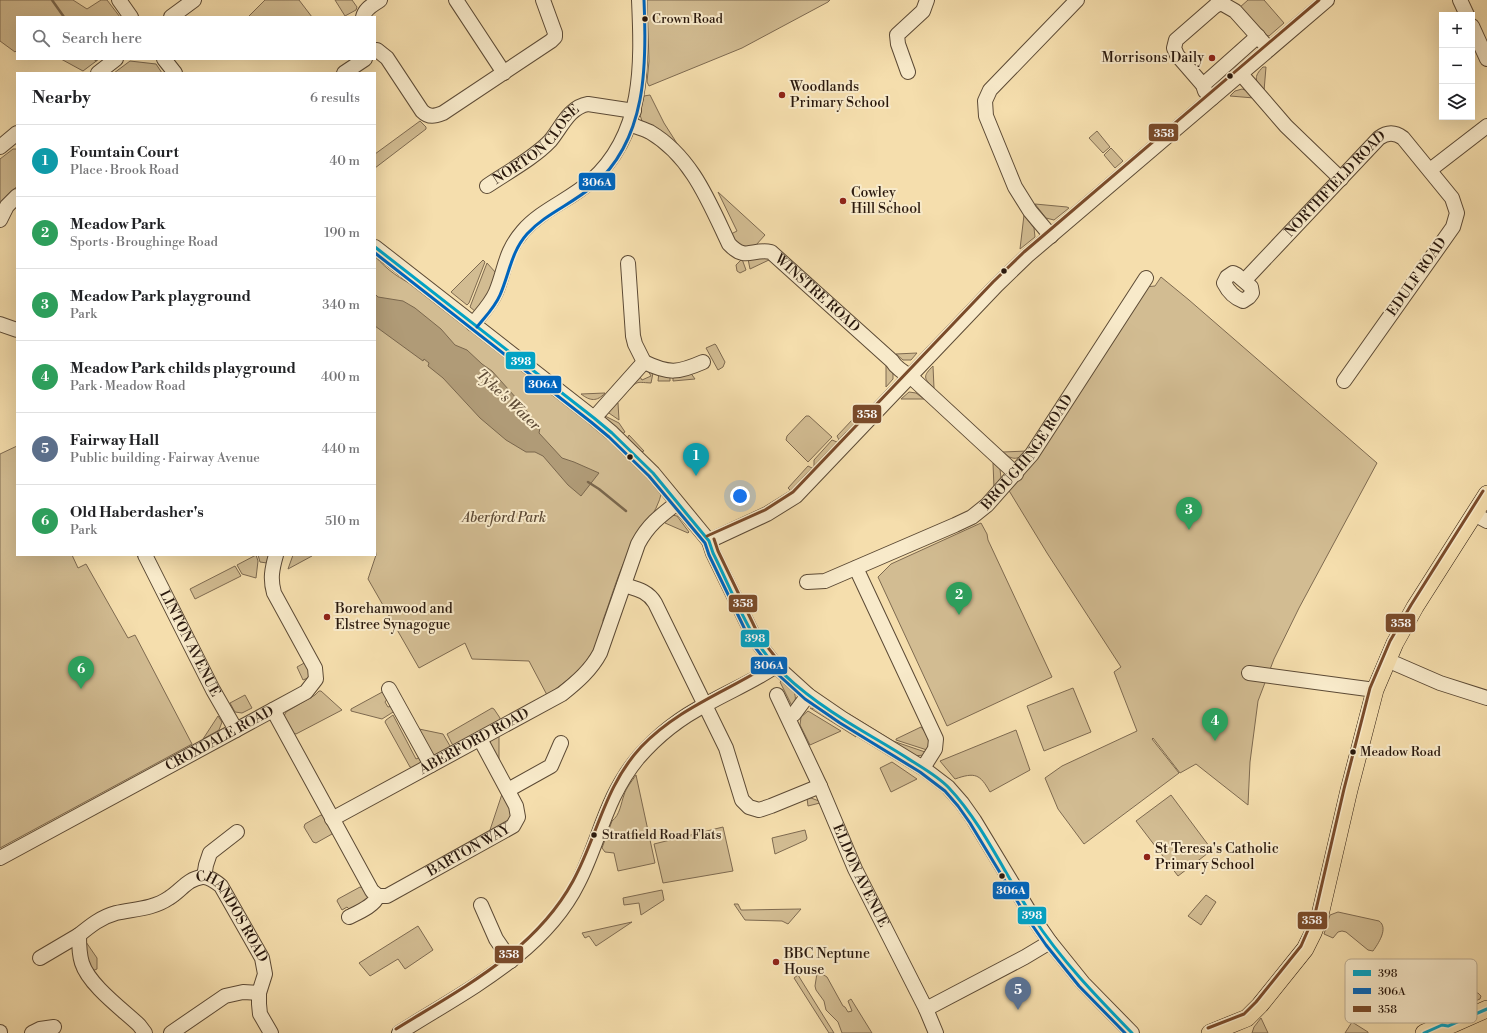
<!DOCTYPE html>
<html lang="en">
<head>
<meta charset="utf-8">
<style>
  body { margin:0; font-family:"Libre Bodoni",serif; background:#f2f2f2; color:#202124 }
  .controls { position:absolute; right:12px; top:12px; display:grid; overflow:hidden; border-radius:0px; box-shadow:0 4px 16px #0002 }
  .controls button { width:36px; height:36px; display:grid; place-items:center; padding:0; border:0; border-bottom:1px solid #e0e0e0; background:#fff; color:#202124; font:20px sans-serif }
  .you { position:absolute; left:740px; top:496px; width:14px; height:14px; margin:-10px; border:3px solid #fff; border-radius:50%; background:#1a73e8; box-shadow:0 0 0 6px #1a73e833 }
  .badge { display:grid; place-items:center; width:26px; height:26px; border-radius:50%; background:#d93025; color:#fff; font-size:13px; font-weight:700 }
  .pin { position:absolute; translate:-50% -33px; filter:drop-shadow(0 1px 2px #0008) }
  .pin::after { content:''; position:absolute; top:21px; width:14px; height:12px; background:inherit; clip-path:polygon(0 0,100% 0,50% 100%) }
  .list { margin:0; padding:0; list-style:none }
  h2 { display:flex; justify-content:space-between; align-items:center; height:52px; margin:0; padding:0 16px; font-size:17px }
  h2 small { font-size:13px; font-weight:400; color:#757577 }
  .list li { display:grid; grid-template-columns:26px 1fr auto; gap:12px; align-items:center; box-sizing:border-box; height:72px; padding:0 16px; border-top:1px solid #e0e0e0 }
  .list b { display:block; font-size:15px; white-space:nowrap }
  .list p { margin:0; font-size:13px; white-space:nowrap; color:#757577 }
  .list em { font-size:13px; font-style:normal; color:#757577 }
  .icon { flex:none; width:22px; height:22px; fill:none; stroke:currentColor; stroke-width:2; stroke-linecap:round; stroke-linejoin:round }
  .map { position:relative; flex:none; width:1487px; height:1033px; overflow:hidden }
  .search { position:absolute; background:#fff; box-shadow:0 4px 16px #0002; left:16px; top:16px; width:360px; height:44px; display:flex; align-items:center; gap:10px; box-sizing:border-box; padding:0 14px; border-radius:0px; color:#757577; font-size:15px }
  .panel { position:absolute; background:#fff; box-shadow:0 4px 16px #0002; left:16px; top:72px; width:360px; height:484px; border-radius:0px }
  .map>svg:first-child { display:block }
</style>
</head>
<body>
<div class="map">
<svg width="1487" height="1033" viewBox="0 0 1487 1033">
  <rect width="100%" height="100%" fill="#f5dead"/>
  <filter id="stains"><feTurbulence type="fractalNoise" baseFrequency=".005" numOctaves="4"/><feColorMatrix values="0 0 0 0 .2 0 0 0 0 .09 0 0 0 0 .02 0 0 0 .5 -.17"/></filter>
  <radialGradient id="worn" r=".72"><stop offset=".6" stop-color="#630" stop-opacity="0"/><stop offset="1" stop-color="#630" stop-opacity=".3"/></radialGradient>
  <g fill="#d2bc92" stroke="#7e6a50">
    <polygon points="0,0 73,0 87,9 101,0 107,0 120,17 17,17 17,50 15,52 0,41"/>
    <polygon points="265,0 299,0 312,17 248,17"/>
    <polygon points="335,0 352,0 357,7 356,10 345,16"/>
    <polygon points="647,0 830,0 828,2 742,48 649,86 647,82 649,61"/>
    <polygon points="1248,0 1264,0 1284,23 1269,36 1262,34 1239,8"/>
    <polygon points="61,59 99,59 83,71"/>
    <polygon points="130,61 156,64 162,73 114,73"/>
    <path d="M 1263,67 L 1266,67 L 1264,91 C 1255,81 1253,77 1263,67 Z"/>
    <polygon points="1242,89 1245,90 1254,98 1230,96 1235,91"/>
    <polygon points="650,95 664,123 678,145 642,121 640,115 644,96"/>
    <polygon points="420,121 426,127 426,129 375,168 375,154"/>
    <polygon points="1097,131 1110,147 1103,153 1089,138"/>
    <polygon points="1111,148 1123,161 1115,168 1104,155"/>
    <polygon points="13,149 17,149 17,186 0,205 0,159"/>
    <path d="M 718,192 L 765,235 L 756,245 C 743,248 738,247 731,234 L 737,231 Z"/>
    <polygon points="1035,204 1067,207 1069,208 1054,220 1046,218"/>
    <polygon points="1024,215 1034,228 1035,237 1020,249"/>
    <path d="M 375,256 C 387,270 400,279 417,287 L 533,376 L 549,393 L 592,422 L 662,491 C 657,515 638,534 627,556 C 617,576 611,599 603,620 C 604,625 602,630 600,635 C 590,664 571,678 547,695 L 529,661 L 472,659 L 465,643 L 419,668 L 368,579 L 376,555 L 375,548 Z"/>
    <polygon points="759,256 771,259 750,269 748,259"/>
    <polygon points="742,259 746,270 740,273 737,271 736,265"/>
    <polygon points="483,260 485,262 469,303 467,305 451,292"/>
    <polygon points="487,263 496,273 495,284 476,312 470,307"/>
    <polygon points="1161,277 1189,300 1377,463 1299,608 1274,659 1258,701 1250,762 1248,805 1196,764 1180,773 1153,738 1152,739 1179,773 1084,844 1058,809 1045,778 1062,766 1137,731 1114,672 1121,667 1047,553 1008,489 1144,287 1155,286"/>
    <polygon points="715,344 716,345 725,362 723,367 718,370 706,348"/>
    <polygon points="917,353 911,360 903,360 896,354"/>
    <polygon points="886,366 893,372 893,379 886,387"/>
    <path d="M 933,366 L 934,388 C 923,378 923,376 933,366 Z"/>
    <path d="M 647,369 L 653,373 L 651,383 C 634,382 639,381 627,391 L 638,374 L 642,380 L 651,376 Z"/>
    <polygon points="659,372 670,375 670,381 658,381"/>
    <polygon points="690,372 695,379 673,381 673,375"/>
    <polygon points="909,392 916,393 924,399 901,399"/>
    <path d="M 605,393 C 597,402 590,401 581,394 Z"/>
    <polygon points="615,401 618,403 619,420 606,411"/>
    <polygon points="605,416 619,423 625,432 622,434 605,419"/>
    <polygon points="806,416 809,416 832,437 808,462 786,440 787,436"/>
    <polygon points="853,419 858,423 848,434 846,432 839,440 837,436"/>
    <polygon points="629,435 644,451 641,452 627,439"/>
    <polygon points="832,440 837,442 828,452 829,454 825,459 823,457 814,466 814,460"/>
    <polygon points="17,446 17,555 72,555 78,568 86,564 128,638 135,635 192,744 0,848 0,454"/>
    <path d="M 1027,451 C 1019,460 1012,461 1003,452 Z"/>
    <polygon points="993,463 1000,469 1001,478 994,488"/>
    <polygon points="808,466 812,468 791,491 788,488"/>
    <polygon points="672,515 677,516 689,532 688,533 665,523 664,521"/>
    <polygon points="981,523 987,534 988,540 1052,677 947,726 878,577 891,564"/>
    <polygon points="256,555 258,561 256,578 242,574 237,565"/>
    <polygon points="258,555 270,555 267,563 260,562"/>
    <polygon points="293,555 311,555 312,556 288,569"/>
    <polygon points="235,566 241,576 195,599 190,589"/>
    <polygon points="306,662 310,670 310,677 303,680 297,667"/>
    <path d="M 781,681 C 793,688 799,694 793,708 L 780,682 Z"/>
    <polygon points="1073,688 1091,732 1044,751 1027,706"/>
    <polygon points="386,690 388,698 385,702 388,707 392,706 398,709 382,719 351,711 351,709"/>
    <polygon points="319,691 321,691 342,710 296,734 293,733 284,716 286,712 315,695"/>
    <polygon points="245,695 252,708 242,713 235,712 230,703"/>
    <polygon points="492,708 494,709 500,718 500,721 454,745 452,744 447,734"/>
    <polygon points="810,708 816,709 854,733 856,737"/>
    <polygon points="808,711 841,731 810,745 800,725 801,717"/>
    <polygon points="849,714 893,741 928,753 924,755 914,756 849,716"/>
    <polygon points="393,715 416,759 423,756 420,763 413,768 410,767 385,722 386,720"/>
    <polygon points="218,716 222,722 219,730 203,739"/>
    <path d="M 921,727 C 927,734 931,741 927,750 L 896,740 L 896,739 Z"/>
    <polygon points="418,729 419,729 443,734 450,746 450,748 436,755 432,754"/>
    <path d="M 1016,730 L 1030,770 L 990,792 C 980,774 975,772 955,779 L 940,761 Z"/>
    <polygon points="499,735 499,761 490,744 491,739"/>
    <polygon points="892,762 917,779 891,792 880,768"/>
    <path d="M 636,775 L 655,863 L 618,871 L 614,853 L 605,852 L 602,848 L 612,821 C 620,815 621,803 624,795 C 626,788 632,781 636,775 Z"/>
    <path d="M 502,794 C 507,801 514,811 510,819 L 489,833 Z"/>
    <polygon points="1171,795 1212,850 1178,876 1136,821"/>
    <polygon points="807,798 811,798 819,801 820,803 808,806"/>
    <polygon points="321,815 324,816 333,832 332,834 316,843 313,842 304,827 305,824"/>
    <polygon points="723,827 733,871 663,883 654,844"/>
    <polygon points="805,830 807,838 806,840 775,854 772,838"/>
    <polygon points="360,887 363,888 370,899 350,910 347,907 342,910 337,901 338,899"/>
    <polygon points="662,890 664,900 641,915 639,903 624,905 623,898"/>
    <polygon points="1206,895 1216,902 1201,925 1188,916"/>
    <polygon points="734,904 738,904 741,910 744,910 801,909 788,924 782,921 745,920"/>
    <path d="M 1338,912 L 1379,921 C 1389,928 1378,944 1373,951 L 1368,950 L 1346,932 L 1342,931 L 1338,932 L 1333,938 L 1324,934 L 1330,915 Z"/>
    <polygon points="632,922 596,946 589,936 585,938 582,933"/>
    <polygon points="418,926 433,950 405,969 398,959 370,976 359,963"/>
    <polygon points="86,942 97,958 97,969 90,972 86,964"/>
    <polygon points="819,972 827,977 843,1006 845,1007 848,1012 852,1011 848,1001 851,999 872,1033 842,1033 838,1022 826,1010 824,1001 816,990 815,986 817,973"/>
    <polygon points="798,975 834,1033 829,1033 794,978"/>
    <polygon points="1469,992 1478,993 1481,996 1480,999 1433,1019 1434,1010 1438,1006"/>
    <polygon points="1261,1018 1268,1033 1252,1033 1254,1027"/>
    <polygon points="1352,1022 1368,1032 1368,1033 1345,1033"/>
  </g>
  <polygon fill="#b09b77" stroke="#7a674d" points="375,294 378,297 403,301 415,308 441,329 455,345 467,350 482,364 492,371 517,399 540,428 539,433 562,458 574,462 599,473 581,496 568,485 543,456 535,452 526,452 506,440 480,418 443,378 428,366 429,363 424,359 423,361 375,326"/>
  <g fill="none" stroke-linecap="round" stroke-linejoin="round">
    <g stroke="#7a674d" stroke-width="2.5">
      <polyline points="52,0 64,17"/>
      <polyline points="95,59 96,60"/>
      <polyline points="588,482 599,489 626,511"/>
    </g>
    <defs>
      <g id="minor">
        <polyline points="119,0 131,17"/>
        <polyline points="456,0 504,73"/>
        <polyline points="1460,0 1467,15"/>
        <polyline points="171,17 194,0"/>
        <path d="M 363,17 C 365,8 373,5 380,0"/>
        <polyline points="1472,26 1487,59"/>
        <path d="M 377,50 L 387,58 L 422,111 C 429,118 435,116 443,113 L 551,41 L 555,37 L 555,33 L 543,0"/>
        <polyline points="164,59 175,73"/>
        <polyline points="908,72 898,44 897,35 923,11 927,0"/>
        <polyline points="98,73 116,59"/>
        <polyline points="344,73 365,59"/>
        <polyline points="1241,74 1286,126 1341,179"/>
        <polyline points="1203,85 1258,36"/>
        <polyline points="1212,98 1205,91 1203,85 1177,55 1174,48 1176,40 1215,6 1221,3 1235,11 1269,49"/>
        <path id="s1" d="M 630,124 C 636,127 644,129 650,132 C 692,157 709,202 729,244 C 746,262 752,248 771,252 L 892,361 C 896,368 903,372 910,376 L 1016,474"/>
        <polyline points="0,147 17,133"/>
        <polyline points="1430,170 1487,126"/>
        <path id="s2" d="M 487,186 C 506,173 534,158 550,141 C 561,128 569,107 588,104 L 634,111"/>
        <polyline points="0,220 7,206 17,196"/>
        <polyline points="1051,236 1030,211 1015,187 986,116 985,101 990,90 1077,0"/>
        <polyline points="375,247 594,418 612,433 653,473 709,541 713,553 755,639 776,666 808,695 843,719 923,768 948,787 962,803 974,820 1032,916 1050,942 1083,983 1132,1033"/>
        <path id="s3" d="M 1244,281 L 1237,275 L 1233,273 L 1227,277 L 1224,283 C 1228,291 1235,298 1243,301 L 1249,297 L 1252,293 L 1251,287 L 1244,281 L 1379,138 C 1387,132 1395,132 1403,138 L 1452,198 L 1457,213 L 1453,227 L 1344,381"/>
        <polyline points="0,324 17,330"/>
        <path d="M 473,324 C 481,314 491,304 496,292 C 506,268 504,253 523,231 C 541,210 570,200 591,181 C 644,134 642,65 639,0"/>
        <path d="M 644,362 C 669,374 678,373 703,362"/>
        <polyline points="594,418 644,362 635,344 633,336 628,263"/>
        <polyline points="1474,514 1487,521"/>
        <polyline points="709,541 767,514 796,496 997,285 1027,256 1327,0"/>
        <path id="s4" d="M 145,555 L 213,690 L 236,730"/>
        <polyline points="856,568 936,739 935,749 923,768"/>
        <path id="s5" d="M 807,582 L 825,581 L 955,525 L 972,517 L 987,505 L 1032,454 L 1146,278"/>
        <path d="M 624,585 C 637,589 648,591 655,603 L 726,748 L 742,800 L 749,807 L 759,810 L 771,806 L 820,786"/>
        <polyline points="1387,660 1440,683 1487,698"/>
        <polyline points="1249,673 1375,690"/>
        <polyline points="389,689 431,765"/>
        <path id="s6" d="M 777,695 L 820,786 L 855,869 L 926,1009 L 936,1033"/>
        <polyline points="273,710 372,891 378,896"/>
        <polyline points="788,716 794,714 808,695"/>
        <polyline points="508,790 551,766 561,743"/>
        <path id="s7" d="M 332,819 L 562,694 C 577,682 591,670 600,653 L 638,544 C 648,525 660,516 677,503"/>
        <path id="s8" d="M 0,858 L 306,692 L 316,679 L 315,668 L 274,593 C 270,579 272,569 276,555"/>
        <polyline points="204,877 206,865 210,853 237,832"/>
        <polyline points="481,905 496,939 511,961"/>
        <path id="s9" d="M 349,917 C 359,912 374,906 378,896 L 387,896 L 513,826 L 518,817 L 516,806 L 480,739"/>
        <polyline points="40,958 79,935"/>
        <polyline points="926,1009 1025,957 1050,942"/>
        <polyline points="0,1032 0,1033"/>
        <polyline points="32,1033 40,1029 54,1027"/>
        <path id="s10" d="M 145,1033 L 139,1025 C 122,1009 89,985 82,963 C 79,954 79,945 79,935 C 90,926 101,917 116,913 C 134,909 153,909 169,898 C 181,891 187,879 202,877 C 209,876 216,882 221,886 L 262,958 L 265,974 L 259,993 L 259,1004 L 260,1014 L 271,1033"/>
        <polyline points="171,1033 225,996 243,992 259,993"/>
        <path d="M 399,1033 C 463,992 543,954 578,883 C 600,840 605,798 638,758 C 657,736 681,717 707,704 C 730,691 754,681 776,666"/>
      </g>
      <g id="major">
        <polyline points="1210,1033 1247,1018 1260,1005 1305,949 1313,933 1320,915 1349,790 1375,690 1395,643 1415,607 1487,494"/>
        <polyline points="1424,1033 1442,1025 1448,1026 1453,1024 1487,1009"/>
      </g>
    </defs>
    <use href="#minor" stroke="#5c4a35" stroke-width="16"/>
    <use href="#major" stroke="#29180d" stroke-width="18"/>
    <use href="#minor" stroke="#f8eaca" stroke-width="14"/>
    <use href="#major" stroke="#f5dead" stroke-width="17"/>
    <defs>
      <g id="bus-1">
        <path d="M 375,247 L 594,418 L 612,433 L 653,473 L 709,541 L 713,553 C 727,581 739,611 755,638 C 773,671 814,701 846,721 C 865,733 885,744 904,756 C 919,766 937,775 949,788 C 983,824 1005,875 1033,917 C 1061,960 1096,996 1132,1033"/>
        <polyline points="1424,1033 1442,1025 1448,1026 1487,1009"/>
      </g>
      <g id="bus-2">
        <polyline points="375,253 591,422 609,437 649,476 705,543 709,555 751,642 772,669 805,699 840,723 920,772 945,791 958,806 970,823 1028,919 1046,945 1079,986 1125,1033"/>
        <path d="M 477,327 C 485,317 495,307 500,295 C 509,275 511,252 527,234 C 545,214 572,204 593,186 C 647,140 647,65 644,0"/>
      </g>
      <g id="bus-3">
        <polyline points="707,536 765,510 793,492 993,282 1024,252 1319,0"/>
        <polyline points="714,539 718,551 759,636 780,663"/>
        <polyline points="1208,1028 1244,1014 1256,1002 1301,946 1315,914 1344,789 1370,688 1390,641 1411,605 1483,491"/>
        <path d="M 396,1029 C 462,988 535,951 573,881 C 598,835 604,787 641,747 C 679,707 729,691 773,662"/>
      </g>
    </defs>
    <use href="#bus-1" stroke="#f8eaca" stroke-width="6"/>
    <use href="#bus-2" stroke="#f8eaca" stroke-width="6"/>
    <use href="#bus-3" stroke="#f8eaca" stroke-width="6"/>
    <use href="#bus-1" stroke="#02a2c4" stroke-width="3"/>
    <use href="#bus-2" stroke="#0065bd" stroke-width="3"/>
    <use href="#bus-3" stroke="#7a4b2a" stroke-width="3"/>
  </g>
  <g fill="#29180d" stroke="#f8eaca" stroke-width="1.5">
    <circle cx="645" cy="19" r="3.5"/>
    <circle cx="1230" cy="76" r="3.5"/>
    <circle cx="1004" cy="271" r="3.5"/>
    <circle cx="630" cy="457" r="3.5"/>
    <circle cx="1353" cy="752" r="3.5"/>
    <circle cx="594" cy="835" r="3.5"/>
    <circle cx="1002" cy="876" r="3.5"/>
  </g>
  <g fill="#8f2418" stroke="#f8eaca" stroke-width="1.5">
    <circle cx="1212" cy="58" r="4"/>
    <circle cx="782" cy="95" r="4"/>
    <circle cx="843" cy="201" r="4"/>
    <circle cx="327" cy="617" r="4"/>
    <circle cx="1147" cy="857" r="4"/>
    <circle cx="776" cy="962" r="4"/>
  </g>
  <g text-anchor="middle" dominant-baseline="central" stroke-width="4" stroke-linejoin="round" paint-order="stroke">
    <g font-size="13" fill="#29180d" stroke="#f8eaca" text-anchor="start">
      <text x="652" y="19">Crown Road</text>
      <text x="1360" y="752">Meadow Road</text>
      <text x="602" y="835">Stratfield Road Flats</text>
    </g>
    <g font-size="14" fill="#29180d" stroke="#f8eaca" text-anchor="start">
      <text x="1204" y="58" text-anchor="end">Morrisons Daily</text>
      <text x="790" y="87">Woodlands<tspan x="790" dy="16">Primary School</tspan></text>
      <text x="851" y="193">Cowley<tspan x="851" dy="16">Hill School</tspan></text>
      <text x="335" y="609">Borehamwood and<tspan x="335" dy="16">Elstree Synagogue</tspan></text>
      <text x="1155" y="849">St Teresa's Catholic<tspan x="1155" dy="16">Primary School</tspan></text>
      <text x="784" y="954">BBC Neptune<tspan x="784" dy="16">House</tspan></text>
    </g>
    <g font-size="14" fill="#29180d" stroke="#f8eaca">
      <text stroke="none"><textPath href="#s2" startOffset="65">NORTON CLOSE</textPath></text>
      <text stroke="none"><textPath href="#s3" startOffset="215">NORTHFIELD ROAD</textPath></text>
      <text transform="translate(1417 277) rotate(-55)">EDULF ROAD</text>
      <text stroke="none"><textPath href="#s1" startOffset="268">WINSTRE ROAD</textPath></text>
      <text stroke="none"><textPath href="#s5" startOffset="264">BROUGHINGE ROAD</textPath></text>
      <text stroke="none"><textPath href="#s4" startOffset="99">LINTON AVENUE</textPath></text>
      <text stroke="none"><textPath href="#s8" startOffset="250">CROXDALE ROAD</textPath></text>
      <text stroke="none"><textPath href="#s7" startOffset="162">ABERFORD ROAD</textPath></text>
      <text stroke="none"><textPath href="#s9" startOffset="139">BARTON WAY</textPath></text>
      <text stroke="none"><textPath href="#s6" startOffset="199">ELDON AVENUE</textPath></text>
      <text stroke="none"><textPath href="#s10" startOffset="313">CHANDOS ROAD</textPath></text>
    </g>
    <g font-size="14" font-style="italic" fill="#5c4935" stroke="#f8eaca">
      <text x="504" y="518">Aberford Park</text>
    </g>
    <g font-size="15" font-style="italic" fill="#5f4c37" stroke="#f8eaca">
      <text transform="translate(508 400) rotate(43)">Tyke's Water</text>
    </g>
  </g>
  <rect x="1345" y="959" width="132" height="64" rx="6" fill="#f8eaca" stroke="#baab91" stroke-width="1"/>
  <rect x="1353" y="970" width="18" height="6" fill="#02a2c4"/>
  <rect x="1353" y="988" width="18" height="6" fill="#0065bd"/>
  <rect x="1353" y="1006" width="18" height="6" fill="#7a4b2a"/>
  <g font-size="11" fill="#29180d">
    <text x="1378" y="977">398</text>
    <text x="1378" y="995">306A</text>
    <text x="1378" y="1013">358</text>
  </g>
  <g stroke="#f8eaca" stroke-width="1.5">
    <rect x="1148" y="123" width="31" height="19" rx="4" fill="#7a4b2a"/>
    <rect x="578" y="172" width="38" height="19" rx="4" fill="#0065bd"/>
    <rect x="505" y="351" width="31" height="19" rx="4" fill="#02a2c4"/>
    <rect x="524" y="375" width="38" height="19" rx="4" fill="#0065bd"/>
    <rect x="852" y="404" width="30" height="20" rx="4" fill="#7a4b2a"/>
    <rect x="728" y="594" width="30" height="19" rx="4" fill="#7a4b2a"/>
    <rect x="1385" y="613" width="31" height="20" rx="4" fill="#7a4b2a"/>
    <rect x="740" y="629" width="30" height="19" rx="4" fill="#02a2c4"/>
    <rect x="750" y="656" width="38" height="19" rx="4" fill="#0065bd"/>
    <rect x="992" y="881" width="38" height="19" rx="4" fill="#0065bd"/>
    <rect x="1017" y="906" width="30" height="19" rx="4" fill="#02a2c4"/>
    <rect x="1297" y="911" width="31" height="19" rx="4" fill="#7a4b2a"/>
    <rect x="494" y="945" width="30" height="19" rx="4" fill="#7a4b2a"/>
  </g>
  <g font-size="11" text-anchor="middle" font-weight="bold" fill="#fff">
    <text x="1164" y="137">358</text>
    <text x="597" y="186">306A</text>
    <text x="521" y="365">398</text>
    <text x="543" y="388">306A</text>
    <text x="867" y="418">358</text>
    <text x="743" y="607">358</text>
    <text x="1401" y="627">358</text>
    <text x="755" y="642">398</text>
    <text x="769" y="669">306A</text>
    <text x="1011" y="894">306A</text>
    <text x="1032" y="919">398</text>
    <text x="1312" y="924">358</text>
    <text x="509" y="958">358</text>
  </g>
  <rect width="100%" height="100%" filter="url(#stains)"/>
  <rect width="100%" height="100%" fill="url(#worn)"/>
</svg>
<div class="controls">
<button>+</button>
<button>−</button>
<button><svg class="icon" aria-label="layers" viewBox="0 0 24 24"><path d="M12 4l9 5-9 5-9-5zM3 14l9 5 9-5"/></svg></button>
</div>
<div class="you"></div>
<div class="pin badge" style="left:696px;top:476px;background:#0f9aa8">1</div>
<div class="pin badge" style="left:959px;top:615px;background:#2e9e5b">2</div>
<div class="pin badge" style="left:1189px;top:530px;background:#2e9e5b">3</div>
<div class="pin badge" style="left:1215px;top:741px;background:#2e9e5b">4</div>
<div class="pin badge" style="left:1018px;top:1010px;background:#5c6f8a">5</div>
<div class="pin badge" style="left:81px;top:689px;background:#2e9e5b">6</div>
<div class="search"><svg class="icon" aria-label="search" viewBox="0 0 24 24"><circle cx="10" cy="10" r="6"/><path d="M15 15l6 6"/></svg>Search here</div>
<section class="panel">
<h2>Nearby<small>6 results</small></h2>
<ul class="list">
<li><span class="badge" style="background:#0f9aa8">1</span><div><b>Fountain Court</b><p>Place · Brook Road</p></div><em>40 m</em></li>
<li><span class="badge" style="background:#2e9e5b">2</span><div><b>Meadow Park</b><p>Sports · Broughinge Road</p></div><em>190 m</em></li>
<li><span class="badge" style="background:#2e9e5b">3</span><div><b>Meadow Park playground</b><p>Park</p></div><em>340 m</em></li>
<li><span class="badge" style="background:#2e9e5b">4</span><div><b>Meadow Park childs playground</b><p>Park · Meadow Road</p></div><em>400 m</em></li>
<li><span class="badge" style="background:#5c6f8a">5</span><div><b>Fairway Hall</b><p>Public building · Fairway Avenue</p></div><em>440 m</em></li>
<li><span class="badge" style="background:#2e9e5b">6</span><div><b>Old Haberdasher's</b><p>Park</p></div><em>510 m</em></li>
</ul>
</section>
</div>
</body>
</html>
